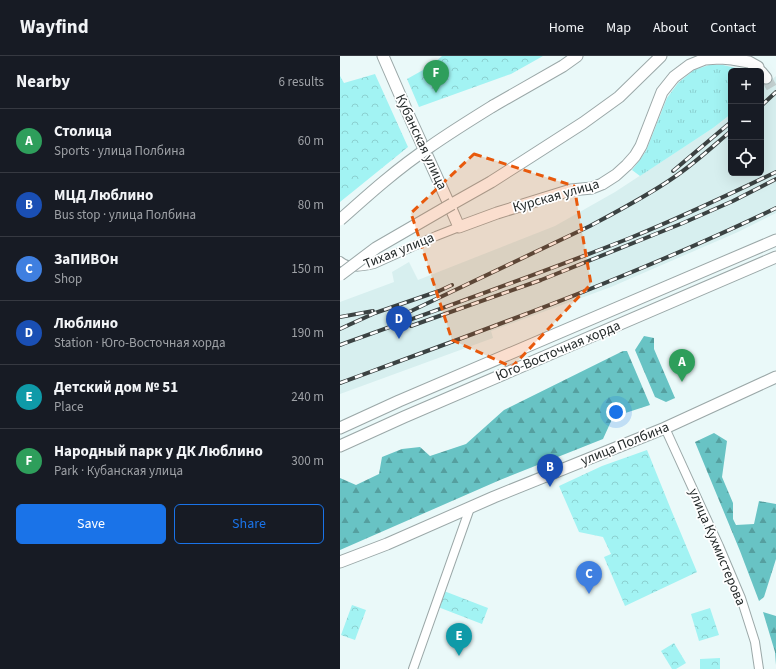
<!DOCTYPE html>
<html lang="en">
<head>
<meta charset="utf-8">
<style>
  body { margin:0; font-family:"Source Sans 3",sans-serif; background:#242831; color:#f1f3f6 }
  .controls { position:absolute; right:12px; top:12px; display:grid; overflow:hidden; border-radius:6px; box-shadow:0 4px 16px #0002 }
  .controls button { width:36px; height:36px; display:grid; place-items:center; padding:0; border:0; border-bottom:1px solid #363941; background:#171b24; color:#f1f3f6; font:20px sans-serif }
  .you { position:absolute; left:276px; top:356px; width:14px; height:14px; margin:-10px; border:3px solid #fff; border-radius:50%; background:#1a73e8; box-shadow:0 0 0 6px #1a73e833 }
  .badge { display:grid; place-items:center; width:26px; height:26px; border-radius:50%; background:#1a73e8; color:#fff; font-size:13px; font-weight:700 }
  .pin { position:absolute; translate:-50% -33px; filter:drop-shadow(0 1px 2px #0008) }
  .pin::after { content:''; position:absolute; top:21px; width:14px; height:12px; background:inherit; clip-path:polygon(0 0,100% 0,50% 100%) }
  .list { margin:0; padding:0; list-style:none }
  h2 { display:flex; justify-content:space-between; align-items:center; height:52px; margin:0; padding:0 16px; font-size:17px }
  h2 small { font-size:13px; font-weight:400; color:#9ea1a6 }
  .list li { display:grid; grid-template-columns:26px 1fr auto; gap:12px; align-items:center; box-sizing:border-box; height:64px; padding:0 16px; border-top:1px solid #363941 }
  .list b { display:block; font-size:15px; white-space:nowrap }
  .list p { margin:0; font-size:13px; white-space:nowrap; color:#9ea1a6 }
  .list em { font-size:13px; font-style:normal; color:#9ea1a6 }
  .actions { display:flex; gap:8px; padding:12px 16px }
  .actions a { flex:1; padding:9px 0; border:1px solid #1a73e8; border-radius:6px; text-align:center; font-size:14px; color:#1a73e8 }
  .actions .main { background:#1a73e8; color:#fff }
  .icon { flex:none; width:22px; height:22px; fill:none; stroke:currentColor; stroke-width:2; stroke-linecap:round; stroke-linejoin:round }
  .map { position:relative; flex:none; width:436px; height:613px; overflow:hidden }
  header { display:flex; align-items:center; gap:24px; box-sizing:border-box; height:56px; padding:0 20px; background:#171b24; border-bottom:1px solid #363941 }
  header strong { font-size:19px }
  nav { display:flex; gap:22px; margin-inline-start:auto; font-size:14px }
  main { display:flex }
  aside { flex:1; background:#171b24 }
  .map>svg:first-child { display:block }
</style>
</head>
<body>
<header>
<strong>Wayfind</strong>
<nav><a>Home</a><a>Map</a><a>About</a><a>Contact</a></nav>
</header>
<main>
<aside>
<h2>Nearby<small>6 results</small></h2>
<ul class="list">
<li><span class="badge" style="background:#2e9e5b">A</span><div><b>Столица</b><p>Sports · улица Полбина</p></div><em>60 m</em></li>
<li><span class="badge" style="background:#1a4fb4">B</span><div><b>МЦД Люблино</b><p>Bus stop · улица Полбина</p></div><em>80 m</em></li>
<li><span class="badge" style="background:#3f7fe0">C</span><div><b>ЗаПИВОн</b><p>Shop</p></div><em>150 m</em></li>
<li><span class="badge" style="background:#1a4fb4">D</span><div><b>Люблино</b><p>Station · Юго-Восточная хорда</p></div><em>190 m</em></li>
<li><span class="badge" style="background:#0f9aa8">E</span><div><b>Детский дом № 51</b><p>Place</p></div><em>240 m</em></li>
<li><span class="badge" style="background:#2e9e5b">F</span><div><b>Народный парк у ДК Люблино</b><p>Park · Кубанская улица</p></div><em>300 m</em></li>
</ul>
<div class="actions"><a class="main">Save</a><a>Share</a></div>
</aside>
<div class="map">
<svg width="436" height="613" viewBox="0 0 436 613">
  <defs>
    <pattern id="grass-tufts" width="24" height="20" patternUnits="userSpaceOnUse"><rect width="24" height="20" fill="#a2f3f3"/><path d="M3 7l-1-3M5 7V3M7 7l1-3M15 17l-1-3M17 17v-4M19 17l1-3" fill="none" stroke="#8bd0d0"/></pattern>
    <pattern id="forest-firs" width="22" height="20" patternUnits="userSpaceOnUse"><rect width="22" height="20" fill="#68c3c4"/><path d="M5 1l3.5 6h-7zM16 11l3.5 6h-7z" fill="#559f9f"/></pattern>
    <pattern id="park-crowns" width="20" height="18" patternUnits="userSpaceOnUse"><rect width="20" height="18" fill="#a2f3f3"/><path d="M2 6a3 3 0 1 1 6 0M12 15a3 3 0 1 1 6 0" fill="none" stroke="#8bd0d0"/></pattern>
  </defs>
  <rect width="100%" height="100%" fill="#eaf9f9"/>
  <polygon fill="#d7efef" points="436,20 436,157 398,176 271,231 151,275 153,282 0,338 0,246 54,226 52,216 69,206 78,224 215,170 275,136 373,72 391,58 391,117 421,117 421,33"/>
  <polygon fill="url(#grass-tufts)" points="369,9 383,9 409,15 391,15 391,58 373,72 300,120 292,114 299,105 306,95 327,42 338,27 354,14"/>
  <g fill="url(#forest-firs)">
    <polygon points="304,280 314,282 314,293 335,342 326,346 315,341 295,294"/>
    <polygon points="283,295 287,295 310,349 273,361 263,383 160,424 0,494 0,422 16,429 39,418 42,401 62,393 80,391 90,400 126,388 164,354"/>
    <polygon points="374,377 387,385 382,421 393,447 393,463 396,469 414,468 419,445 436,448 436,503 424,541 419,545 400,495 355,386"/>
    <polygon points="423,556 436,560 436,609 435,596"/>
  </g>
  <g fill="url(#park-crowns)">
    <polygon points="102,0 203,0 171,18 79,51 67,23 92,9"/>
    <polygon points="35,18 68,91 0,146 0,20 4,27"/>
    <polygon points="307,394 332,456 357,516 285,550 264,501 271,498 263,481 239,476 219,430 262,410"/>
    <polygon points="104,535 148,552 142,568 98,551"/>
    <polygon points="12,549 26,554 15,584 1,579"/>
    <polygon points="370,552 379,579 359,585 351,558"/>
    <polygon points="334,587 346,607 336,613 332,613 321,595"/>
    <polygon points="380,602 380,613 360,613 360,603"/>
  </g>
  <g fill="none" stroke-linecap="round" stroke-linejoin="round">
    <polyline stroke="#c3d0d0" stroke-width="11" stroke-dasharray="11 5.5" stroke-linecap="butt" points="426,22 436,39"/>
    <defs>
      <g id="minor">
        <path d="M 0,205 C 10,213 22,211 34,208 L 96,180 L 119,171"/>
        <polyline points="325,372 379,490 401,542 415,586 419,613"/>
        <polyline points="73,613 130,452"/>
      </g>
      <g id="major">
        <polyline points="43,0 70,62 109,148 119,171 157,157 231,134 252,132 262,128 276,119 287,109 295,100 301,90 322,36 334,21 350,9 365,3 380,2 392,3 409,6 418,11"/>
        <polyline points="421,16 426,22"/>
        <polyline points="153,50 223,10 237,0"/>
        <polyline points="112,148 151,126 187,103 243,67 279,41 321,0"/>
        <polyline points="0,372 59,345 436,184"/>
        <polyline points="0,390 64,361 436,201"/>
        <polyline points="0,506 47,488 154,441 325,372 436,321"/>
      </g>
    </defs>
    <use href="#minor" stroke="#9ba8a8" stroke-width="10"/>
    <use href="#major" stroke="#9ba8a8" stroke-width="13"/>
    <use href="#minor" stroke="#fff" stroke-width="8"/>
    <use href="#major" stroke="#fff" stroke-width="11"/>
    <defs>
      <g id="rail">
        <polyline points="421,50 436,36"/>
        <polyline points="333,115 391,66"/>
        <polyline points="0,261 33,255"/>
        <path d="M 50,265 L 250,170 C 278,155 307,140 333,122 C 354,108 372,91 391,75"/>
        <polyline points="71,270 201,224 343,167 393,145 436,123"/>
        <polyline points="0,273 35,257 99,235 112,229"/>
        <path d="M 0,289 C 97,254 194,220 290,182 C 339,162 388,139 436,116"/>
        <path d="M 0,327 C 147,273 295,220 436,152"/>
      </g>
    </defs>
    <use href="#rail" stroke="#3b4242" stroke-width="4"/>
    <use href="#rail" stroke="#fff" stroke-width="2.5" stroke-dasharray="8" stroke-linecap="butt"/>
    <defs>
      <g id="major-bridge">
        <path d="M 0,164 C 29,138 58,112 91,90 C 111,76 132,63 153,50"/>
        <polyline points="0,219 36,192 112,148"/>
      </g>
    </defs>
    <use href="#major-bridge" stroke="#9ba8a8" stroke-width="13" stroke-linecap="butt"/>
    <use href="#major-bridge" stroke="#fff" stroke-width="11"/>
  </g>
  <path fill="#e8590c" fill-opacity="0.2" stroke="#e8590c" stroke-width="3" stroke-dasharray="8 5" stroke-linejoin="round" d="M 134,98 L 234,130 L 251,228 L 172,311 L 112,284 L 71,157 Z"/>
  <g text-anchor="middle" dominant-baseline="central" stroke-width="3.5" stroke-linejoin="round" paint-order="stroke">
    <g font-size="14" fill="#252b2b" stroke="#fff">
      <text transform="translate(81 86) rotate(65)">Кубанская улица</text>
      <text transform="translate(216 140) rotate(-16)">Курская улица</text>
      <text transform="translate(59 195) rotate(-22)">Тихая улица</text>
      <text transform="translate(218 295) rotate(-23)">Юго-Восточная хорда</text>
      <text transform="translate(285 388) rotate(-22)">улица Полбина</text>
      <text transform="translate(377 491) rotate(67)">улица Кухмистерова</text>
    </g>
  </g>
</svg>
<div class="controls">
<button>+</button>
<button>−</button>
<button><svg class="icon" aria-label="locate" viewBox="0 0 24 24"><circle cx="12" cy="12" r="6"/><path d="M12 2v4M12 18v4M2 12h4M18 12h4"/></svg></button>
</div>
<div class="you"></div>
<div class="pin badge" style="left:342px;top:326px;background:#2e9e5b">A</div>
<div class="pin badge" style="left:210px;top:431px;background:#1a4fb4">B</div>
<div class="pin badge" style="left:249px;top:538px;background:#3f7fe0">C</div>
<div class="pin badge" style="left:59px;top:283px;background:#1a4fb4">D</div>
<div class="pin badge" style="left:119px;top:600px;background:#0f9aa8">E</div>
<div class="pin badge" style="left:96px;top:37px;background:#2e9e5b">F</div>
</div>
</main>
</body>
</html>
